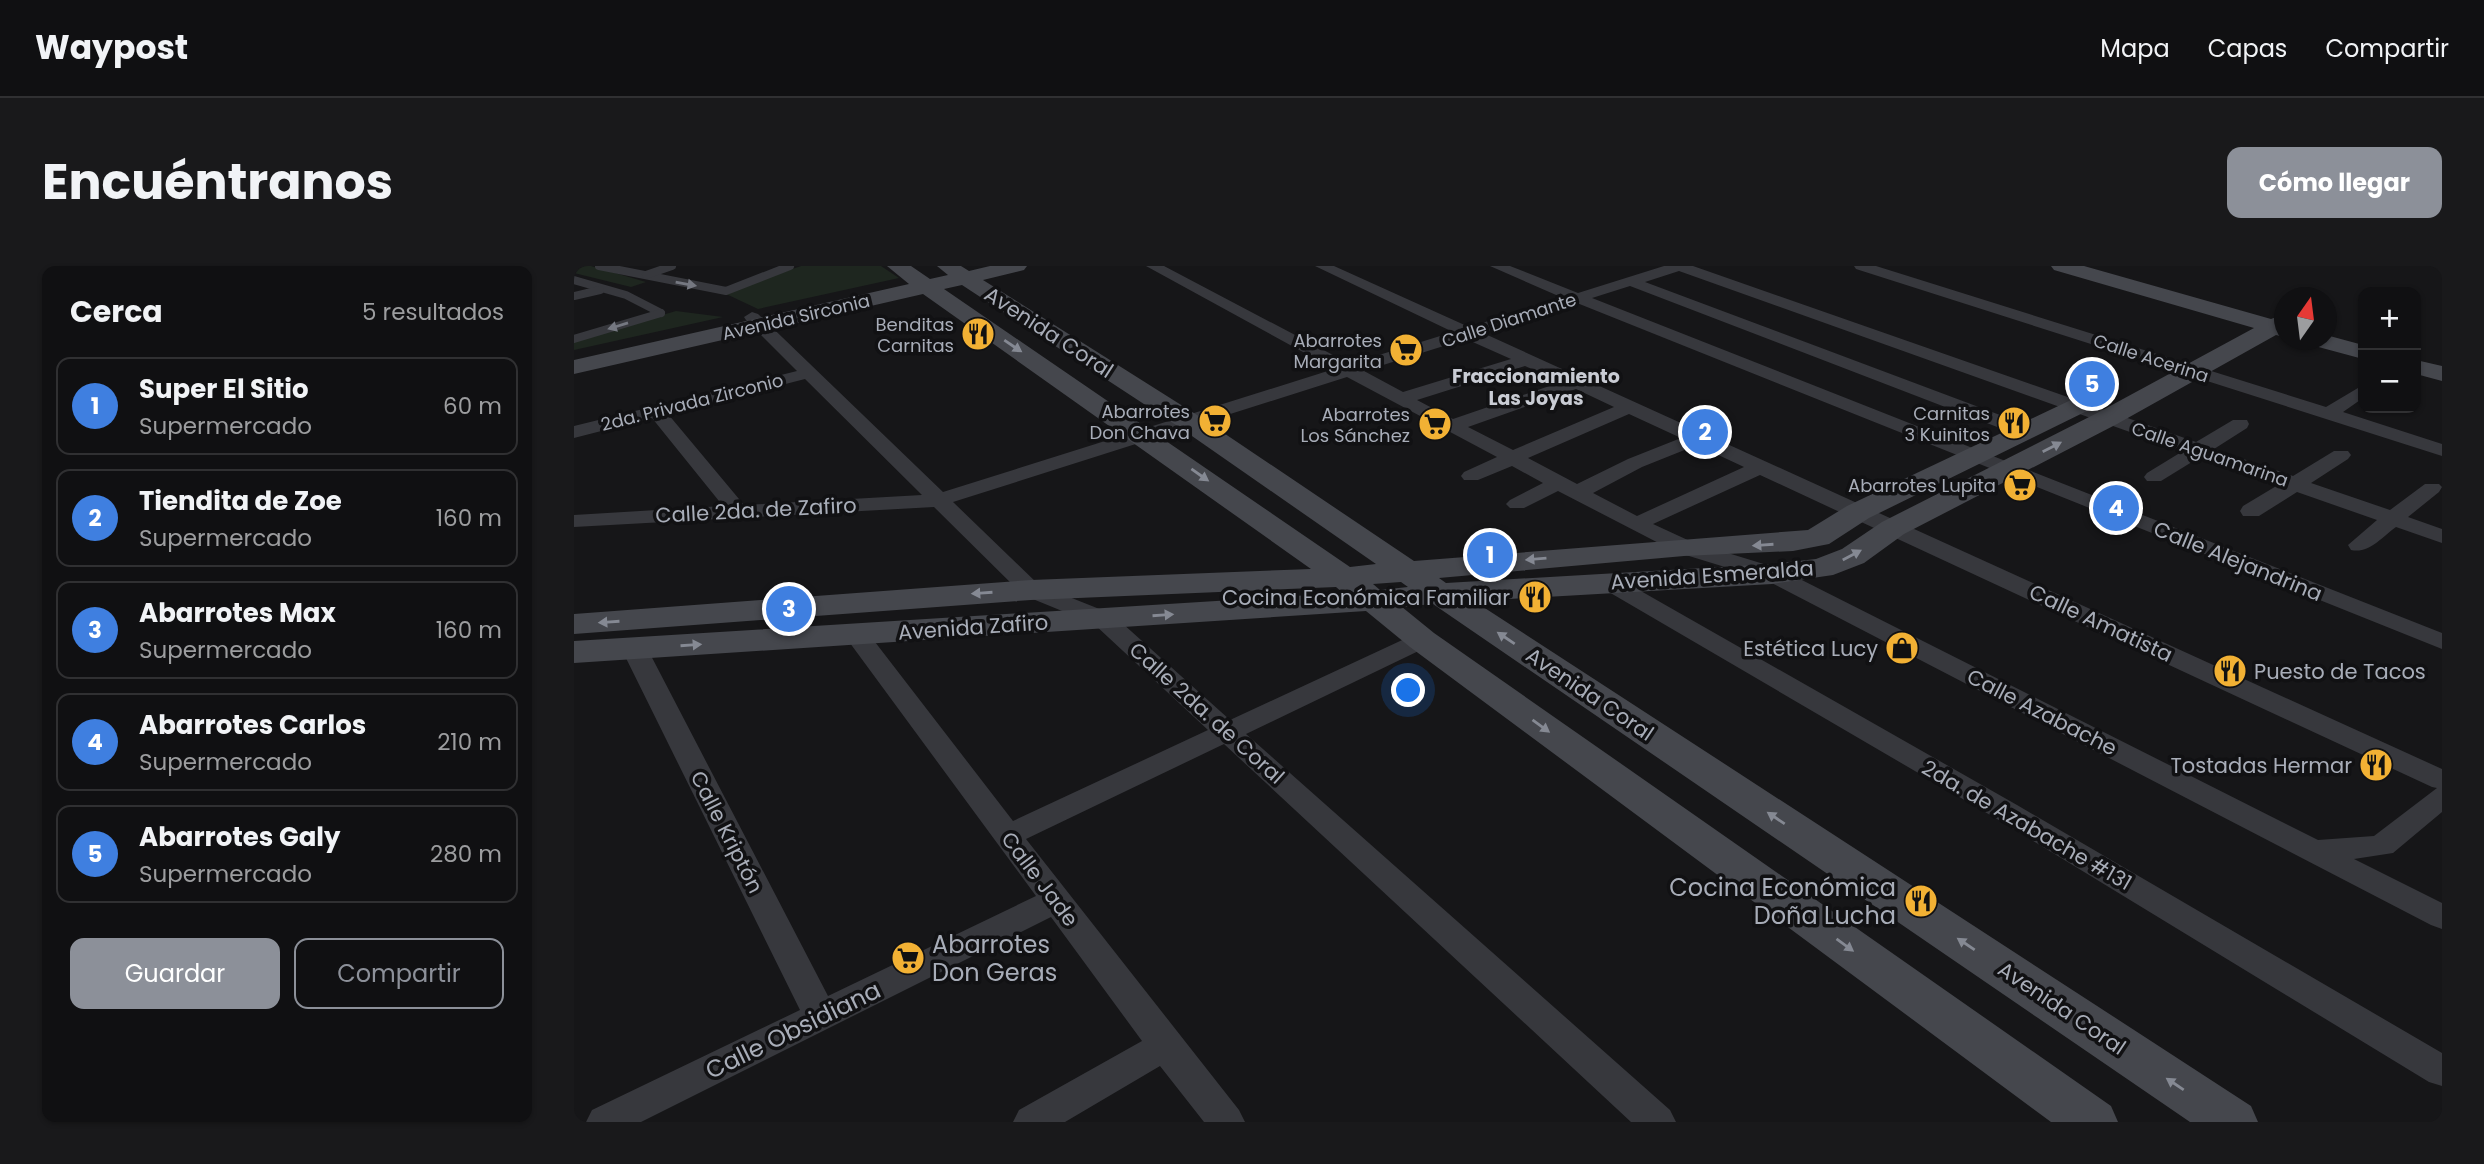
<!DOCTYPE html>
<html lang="es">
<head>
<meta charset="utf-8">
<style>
  body { margin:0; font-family:Poppins,sans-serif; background:#19191b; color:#f1f3f6 }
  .controls { position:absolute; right:21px; top:21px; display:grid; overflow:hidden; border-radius:14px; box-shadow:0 2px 5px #0004 }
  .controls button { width:63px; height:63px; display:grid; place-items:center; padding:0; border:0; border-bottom:2px solid #303032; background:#101012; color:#f1f3f6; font:35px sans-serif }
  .compass { position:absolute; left:1700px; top:21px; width:63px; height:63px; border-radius:50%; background:#101012; box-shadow:0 2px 5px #0004; rotate:14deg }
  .you { position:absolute; left:835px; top:425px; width:24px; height:24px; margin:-18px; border:5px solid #fff; border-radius:50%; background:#1a73e8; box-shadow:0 0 0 10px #1a73e833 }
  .badge { display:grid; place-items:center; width:46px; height:46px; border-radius:50%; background:#8c9099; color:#fff; font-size:23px; font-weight:700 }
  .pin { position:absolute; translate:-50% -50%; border:4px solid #fff; box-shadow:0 2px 7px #0006 }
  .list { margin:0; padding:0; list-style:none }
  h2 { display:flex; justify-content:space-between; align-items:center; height:91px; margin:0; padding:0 28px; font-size:30px }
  h2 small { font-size:23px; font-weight:400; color:#9c9d9f }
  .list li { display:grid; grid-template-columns:46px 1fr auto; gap:21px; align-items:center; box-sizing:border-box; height:98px; margin:0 14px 14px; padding:0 14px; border:2px solid #303032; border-radius:14px }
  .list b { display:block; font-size:26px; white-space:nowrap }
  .list p { margin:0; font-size:23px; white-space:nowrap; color:#9c9d9f }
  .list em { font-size:23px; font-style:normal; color:#9c9d9f }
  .actions { display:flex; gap:14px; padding:21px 28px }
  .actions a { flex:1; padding:16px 0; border:2px solid #8c9099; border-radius:14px; text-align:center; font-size:24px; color:#8c9099 }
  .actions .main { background:#8c9099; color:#fff }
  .map { position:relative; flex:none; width:1868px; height:856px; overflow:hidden; border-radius:14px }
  header { display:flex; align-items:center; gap:42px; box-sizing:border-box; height:98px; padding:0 35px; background:#101012; border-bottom:2px solid #303032 }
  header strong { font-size:33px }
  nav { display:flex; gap:38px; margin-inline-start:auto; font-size:24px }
  .intro { display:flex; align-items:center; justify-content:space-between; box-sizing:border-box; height:168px; padding:0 42px }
  h1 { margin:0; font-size:49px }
  .button { padding:18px 32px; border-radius:14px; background:#8c9099; color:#fff; font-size:24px; font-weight:700 }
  main { display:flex; gap:42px; padding:0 42px }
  aside { flex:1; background:#101012; border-radius:14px; box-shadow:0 2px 5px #0004 }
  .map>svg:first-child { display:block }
</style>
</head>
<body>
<header>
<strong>Waypost</strong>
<nav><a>Mapa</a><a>Capas</a><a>Compartir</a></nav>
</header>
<div class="intro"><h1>Encuéntranos</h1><a class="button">Cómo llegar</a></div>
<main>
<aside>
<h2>Cerca<small>5 resultados</small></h2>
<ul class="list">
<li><span class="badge" style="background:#3f7fe0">1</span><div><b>Super El Sitio</b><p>Supermercado</p></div><em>60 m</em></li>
<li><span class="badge" style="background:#3f7fe0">2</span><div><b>Tiendita de Zoe</b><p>Supermercado</p></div><em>160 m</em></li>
<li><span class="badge" style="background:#3f7fe0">3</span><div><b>Abarrotes Max</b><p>Supermercado</p></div><em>160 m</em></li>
<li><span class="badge" style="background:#3f7fe0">4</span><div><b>Abarrotes Carlos</b><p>Supermercado</p></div><em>210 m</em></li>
<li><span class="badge" style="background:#3f7fe0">5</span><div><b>Abarrotes Galy</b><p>Supermercado</p></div><em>280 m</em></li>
</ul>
<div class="actions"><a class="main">Guardar</a><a>Compartir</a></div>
</aside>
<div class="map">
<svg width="1868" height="856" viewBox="0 0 1868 856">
  <rect width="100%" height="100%" fill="#161618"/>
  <g fill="#1e261f">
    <polygon points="0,0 17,0 72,16 57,21 0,7"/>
    <polygon points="227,0 307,0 325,12 184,43 150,27"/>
    <polygon points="102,45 149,51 0,84 0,75"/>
  </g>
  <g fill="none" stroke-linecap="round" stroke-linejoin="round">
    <g stroke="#37383d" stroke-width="8">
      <polyline points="25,0 152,25 216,0"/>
      <polyline points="72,9 98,0"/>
      <polyline points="0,14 52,29 87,47"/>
      <polyline points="0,30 26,24"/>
      <polyline points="0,73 87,47"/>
    </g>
    <g fill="#37383d" fill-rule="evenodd">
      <path d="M 572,0 L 590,0 L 776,98 L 879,66 L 741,0 L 760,0 L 895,61 L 989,32 L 916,0 L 936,0 L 1004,27 L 1090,0 L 1119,0 L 1622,176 L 1659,154 L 1673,154 L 1675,158 L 1673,162 L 1640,183 L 1719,210 L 1760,185 L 1774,185 L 1777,189 L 1774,193 L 1737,217 L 1816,244 L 1851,218 L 1865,218 L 1868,221 L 1865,226 L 1834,251 L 1868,263 L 1868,277 L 1822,261 C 1808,271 1795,288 1777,284 L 1774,279 L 1803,254 L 1723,226 L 1685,250 L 1669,250 L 1666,245 L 1669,240 L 1704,219 L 1626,191 L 1587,215 L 1573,215 L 1570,211 L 1573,207 L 1609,185 L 1105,5 L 1071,16 L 1458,161 L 1461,165 L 1458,169 L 1444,169 L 1056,20 L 1018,32 L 1868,367 L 1868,383 L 1003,37 L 909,67 L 1868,503 L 1868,546 L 1819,587 L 1780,593 L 1868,637 L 1868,663 L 1857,659 L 1190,313 L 1102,286 L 984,225 L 950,242 L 936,242 L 932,238 L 936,234 L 969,217 L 938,200 L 904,214 L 890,214 L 887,210 L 890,206 L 923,191 L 773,111 L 379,236 L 465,319 L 538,348 L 656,454 L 839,369 L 848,367 L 857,369 L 860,374 L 857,379 L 672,468 L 1096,844 L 1102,856 L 1057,856 L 650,478 L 452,573 L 665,844 L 671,856 L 630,856 L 586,800 L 491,856 L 439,856 L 445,844 L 568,775 L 477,651 L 67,856 L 12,856 L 18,844 L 226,744 L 47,382 L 51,377 L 60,374 L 69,377 L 73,382 L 254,730 L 462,630 L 273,373 L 270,368 L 273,363 L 282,361 L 291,363 L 439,555 L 634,464 L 520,358 L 449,329 L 360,241 L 0,261 L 0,249 L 149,240 L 78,152 L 0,172 L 0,160 L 223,105 L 172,54 L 170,51 L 178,46 L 184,48 L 369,226 L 760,103 ZM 892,73 L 937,93 L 829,126 L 790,105 ZM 951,100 L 987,116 L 879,153 L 843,134 ZM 231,113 L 348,229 L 170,239 L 94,148 ZM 1002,123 L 1040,141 L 939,184 L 894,161 ZM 1055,148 L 1107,172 L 1054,193 L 1003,218 L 954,192 ZM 1123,179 L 1170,201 L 1063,250 L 1019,227 L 1068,201 ZM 1186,209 L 1858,521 L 1863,522 L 1800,570 L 1744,574 L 1206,303 L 1118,276 L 1079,258 Z"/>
      <polygon points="1280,0 1302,0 1752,141 1789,119 1789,132 1769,146 1868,178 1868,190 1282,3"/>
      <polygon points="1036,310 1044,312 1443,539 1868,787 1868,820 1855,816 1423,553 1028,322 1024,317 1028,312"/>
    </g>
    <g fill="#45474d" fill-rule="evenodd">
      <path d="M 313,0 L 337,0 L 356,13 L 374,9 L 363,0 L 387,0 L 395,5 L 416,0 L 453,0 L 450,4 L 409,14 L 623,149 L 840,295 L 1234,264 L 1273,240 L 1499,133 L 1508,130 L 1517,133 L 1521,138 L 1517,143 L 1295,252 L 1255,278 L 1219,285 L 1110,290 L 865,312 L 872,317 L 1198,298 L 1242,293 L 1268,283 L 1308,256 L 1525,146 L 1680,62 L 1480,4 L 1477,0 L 1510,0 L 1697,53 L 1710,48 L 1710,71 L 1702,69 L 1543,158 L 1330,268 L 1290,297 L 1259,309 L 1198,318 L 900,335 L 1677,840 L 1684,856 L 1616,856 L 859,338 L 828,341 L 860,367 L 1537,840 L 1544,856 L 1477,856 L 836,381 L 792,345 L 0,397 L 0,375 L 769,327 L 762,321 L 457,334 L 0,368 L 0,348 L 457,314 L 737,303 L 349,28 L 0,108 L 0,94 L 335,18 ZM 388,19 L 605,161 L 802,298 L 776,301 L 370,23 ZM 827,316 L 834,321 L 806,324 L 799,318 Z"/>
      <polygon points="1752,69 1789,79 1789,93 1737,79 1733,74 1752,74"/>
      <polygon points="1842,94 1868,100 1868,115 1842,108"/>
    </g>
  </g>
  <defs><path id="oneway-solid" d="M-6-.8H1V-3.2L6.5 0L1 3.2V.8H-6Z" transform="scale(1.75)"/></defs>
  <g fill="#757881">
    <use href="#oneway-solid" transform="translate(112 18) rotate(10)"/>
    <use href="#oneway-solid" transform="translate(44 60) rotate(163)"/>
  </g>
  <g fill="#858993">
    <use href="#oneway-solid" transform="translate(439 80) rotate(34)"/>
    <use href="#oneway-solid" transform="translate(1478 181) rotate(-27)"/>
    <use href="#oneway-solid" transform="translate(626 209) rotate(35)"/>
    <use href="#oneway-solid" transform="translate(1189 279) rotate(176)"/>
    <use href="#oneway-solid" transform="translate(1278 289) rotate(-28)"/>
    <use href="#oneway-solid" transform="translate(962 293) rotate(175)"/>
    <use href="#oneway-solid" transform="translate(408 327) rotate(176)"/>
    <use href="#oneway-solid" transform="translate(589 349) rotate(-4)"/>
    <use href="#oneway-solid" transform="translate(35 356) rotate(176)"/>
    <use href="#oneway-solid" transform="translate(932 372) rotate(-146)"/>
    <use href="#oneway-solid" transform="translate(117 379) rotate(-4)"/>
    <use href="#oneway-solid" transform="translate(967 460) rotate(36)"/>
    <use href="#oneway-solid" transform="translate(1202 552) rotate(-146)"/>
    <use href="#oneway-solid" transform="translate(1392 678) rotate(-146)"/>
    <use href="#oneway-solid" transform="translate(1271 679) rotate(36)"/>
    <use href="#oneway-solid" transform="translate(1601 818) rotate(-146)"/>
  </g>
  <defs>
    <symbol id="restaurant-disc" viewBox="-11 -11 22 22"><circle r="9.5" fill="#f2b134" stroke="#111113"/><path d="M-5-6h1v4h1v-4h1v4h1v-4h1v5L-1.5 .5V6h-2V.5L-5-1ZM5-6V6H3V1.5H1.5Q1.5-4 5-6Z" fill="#111"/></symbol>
    <symbol id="supermarket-disc" viewBox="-11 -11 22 22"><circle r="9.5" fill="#f2b134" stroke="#111113"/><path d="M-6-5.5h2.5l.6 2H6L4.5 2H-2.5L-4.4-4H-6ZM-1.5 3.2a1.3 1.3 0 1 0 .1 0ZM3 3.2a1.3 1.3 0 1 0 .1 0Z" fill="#111"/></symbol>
    <symbol id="shop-disc" viewBox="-11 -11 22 22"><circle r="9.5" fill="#f2b134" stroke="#111113"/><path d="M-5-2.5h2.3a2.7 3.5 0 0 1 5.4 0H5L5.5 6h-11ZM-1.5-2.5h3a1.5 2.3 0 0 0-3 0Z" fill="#111"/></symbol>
  </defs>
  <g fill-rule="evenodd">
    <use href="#restaurant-disc" x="385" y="49" width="38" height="38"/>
    <use href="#supermarket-disc" x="813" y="65" width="38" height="38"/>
    <use href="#supermarket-disc" x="622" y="136" width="38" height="38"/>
    <use href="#restaurant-disc" x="1421" y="138" width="38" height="38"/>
    <use href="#supermarket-disc" x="842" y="139" width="38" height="38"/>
    <use href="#supermarket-disc" x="1427" y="200" width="38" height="38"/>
    <use href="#restaurant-disc" x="942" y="312" width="38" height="38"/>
    <use href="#shop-disc" x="1309" y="363" width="38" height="38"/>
    <use href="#restaurant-disc" x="1637" y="386" width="38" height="38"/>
    <use href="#restaurant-disc" x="1783" y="480" width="38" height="38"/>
    <use href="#restaurant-disc" x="1328" y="616" width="38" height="38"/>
    <use href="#supermarket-disc" x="315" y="673" width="38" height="38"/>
  </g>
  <g text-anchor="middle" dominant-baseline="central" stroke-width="7" stroke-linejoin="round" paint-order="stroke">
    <g font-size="18" fill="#a8adb8" stroke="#111113">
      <text transform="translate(222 51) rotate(-13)">Avenida Sirconia</text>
      <text transform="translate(935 54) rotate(-18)">Calle Diamante</text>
      <text transform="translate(1577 92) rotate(18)">Calle Acerina</text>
      <text transform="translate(118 136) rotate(-14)">2da. Privada Zirconio</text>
      <text transform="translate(1636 188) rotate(19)">Calle Aguamarina</text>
    </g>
    <g font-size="18" fill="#a8adb8" stroke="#111113" text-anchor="end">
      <text x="380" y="58">Benditas<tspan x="380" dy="21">Carnitas</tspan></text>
      <text x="808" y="74">Abarrotes<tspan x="808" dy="21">Margarita</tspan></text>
      <text x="616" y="145">Abarrotes<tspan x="616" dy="21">Don Chava</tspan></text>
      <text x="1416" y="147">Carnitas<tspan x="1416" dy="21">3 Kuinitos</tspan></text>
      <text x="836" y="148">Abarrotes<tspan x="836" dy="21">Los Sánchez</tspan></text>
      <text x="1422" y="219">Abarrotes Lupita</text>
    </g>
    <g font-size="19" font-weight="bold" fill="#c9ccd4" stroke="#111113">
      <text x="962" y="110">Fraccionamiento<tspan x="962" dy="22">Las Joyas</tspan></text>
    </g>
    <g font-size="21" fill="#a8adb8" stroke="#111113">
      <text transform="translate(475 66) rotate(33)">Avenida Coral</text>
      <text transform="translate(182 244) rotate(-3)">Calle 2da. de Zafiro</text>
      <text transform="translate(1664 295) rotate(22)">Calle Alejandrina</text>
      <text transform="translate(1138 309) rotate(-4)">Avenida Esmeralda</text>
      <text transform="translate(1527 357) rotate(25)">Calle Amatista</text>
      <text transform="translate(399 361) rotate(-4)">Avenida Zafiro</text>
      <text transform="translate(1016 428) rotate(34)">Avenida Coral</text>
      <text transform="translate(1468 446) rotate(27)">Calle Azabache</text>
      <text transform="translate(633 447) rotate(42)">Calle 2da. de Coral</text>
      <text transform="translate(1453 559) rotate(30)">2da. de Azabache #131</text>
      <text transform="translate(153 566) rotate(63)">Calle Kriptón</text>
      <text transform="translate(466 613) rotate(53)">Calle Jade</text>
      <text transform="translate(1488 742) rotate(34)">Avenida Coral</text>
    </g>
    <g font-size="21" fill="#a8adb8" stroke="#111113" text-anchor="end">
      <text x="936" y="331">Cocina Económica Familiar</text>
      <text x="1304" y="382">Estética Lucy</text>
      <text x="1680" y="405" text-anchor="start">Puesto de Tacos</text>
      <text x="1778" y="499">Tostadas Hermar</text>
    </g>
    <g font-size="24" fill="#a8adb8" stroke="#111113" text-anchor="end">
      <text x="1322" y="621">Cocina Económica<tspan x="1322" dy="28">Doña Lucha</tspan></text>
      <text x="358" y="678" text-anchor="start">Abarrotes<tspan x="358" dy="28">Don Geras</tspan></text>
    </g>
    <g font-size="24" fill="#a8adb8" stroke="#111113">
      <text transform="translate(219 764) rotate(-26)">Calle Obsidiana</text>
    </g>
  </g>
</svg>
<div class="controls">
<button>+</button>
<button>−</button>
</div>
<svg class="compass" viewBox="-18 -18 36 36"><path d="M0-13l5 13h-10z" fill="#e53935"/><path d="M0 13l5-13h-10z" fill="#9c9d9f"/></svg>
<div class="you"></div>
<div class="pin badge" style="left:916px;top:289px;background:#3f7fe0">1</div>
<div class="pin badge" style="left:1131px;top:166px;background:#3f7fe0">2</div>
<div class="pin badge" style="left:215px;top:343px;background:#3f7fe0">3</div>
<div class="pin badge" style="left:1542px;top:242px;background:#3f7fe0">4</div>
<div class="pin badge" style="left:1518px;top:118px;background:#3f7fe0">5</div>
</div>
</main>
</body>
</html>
